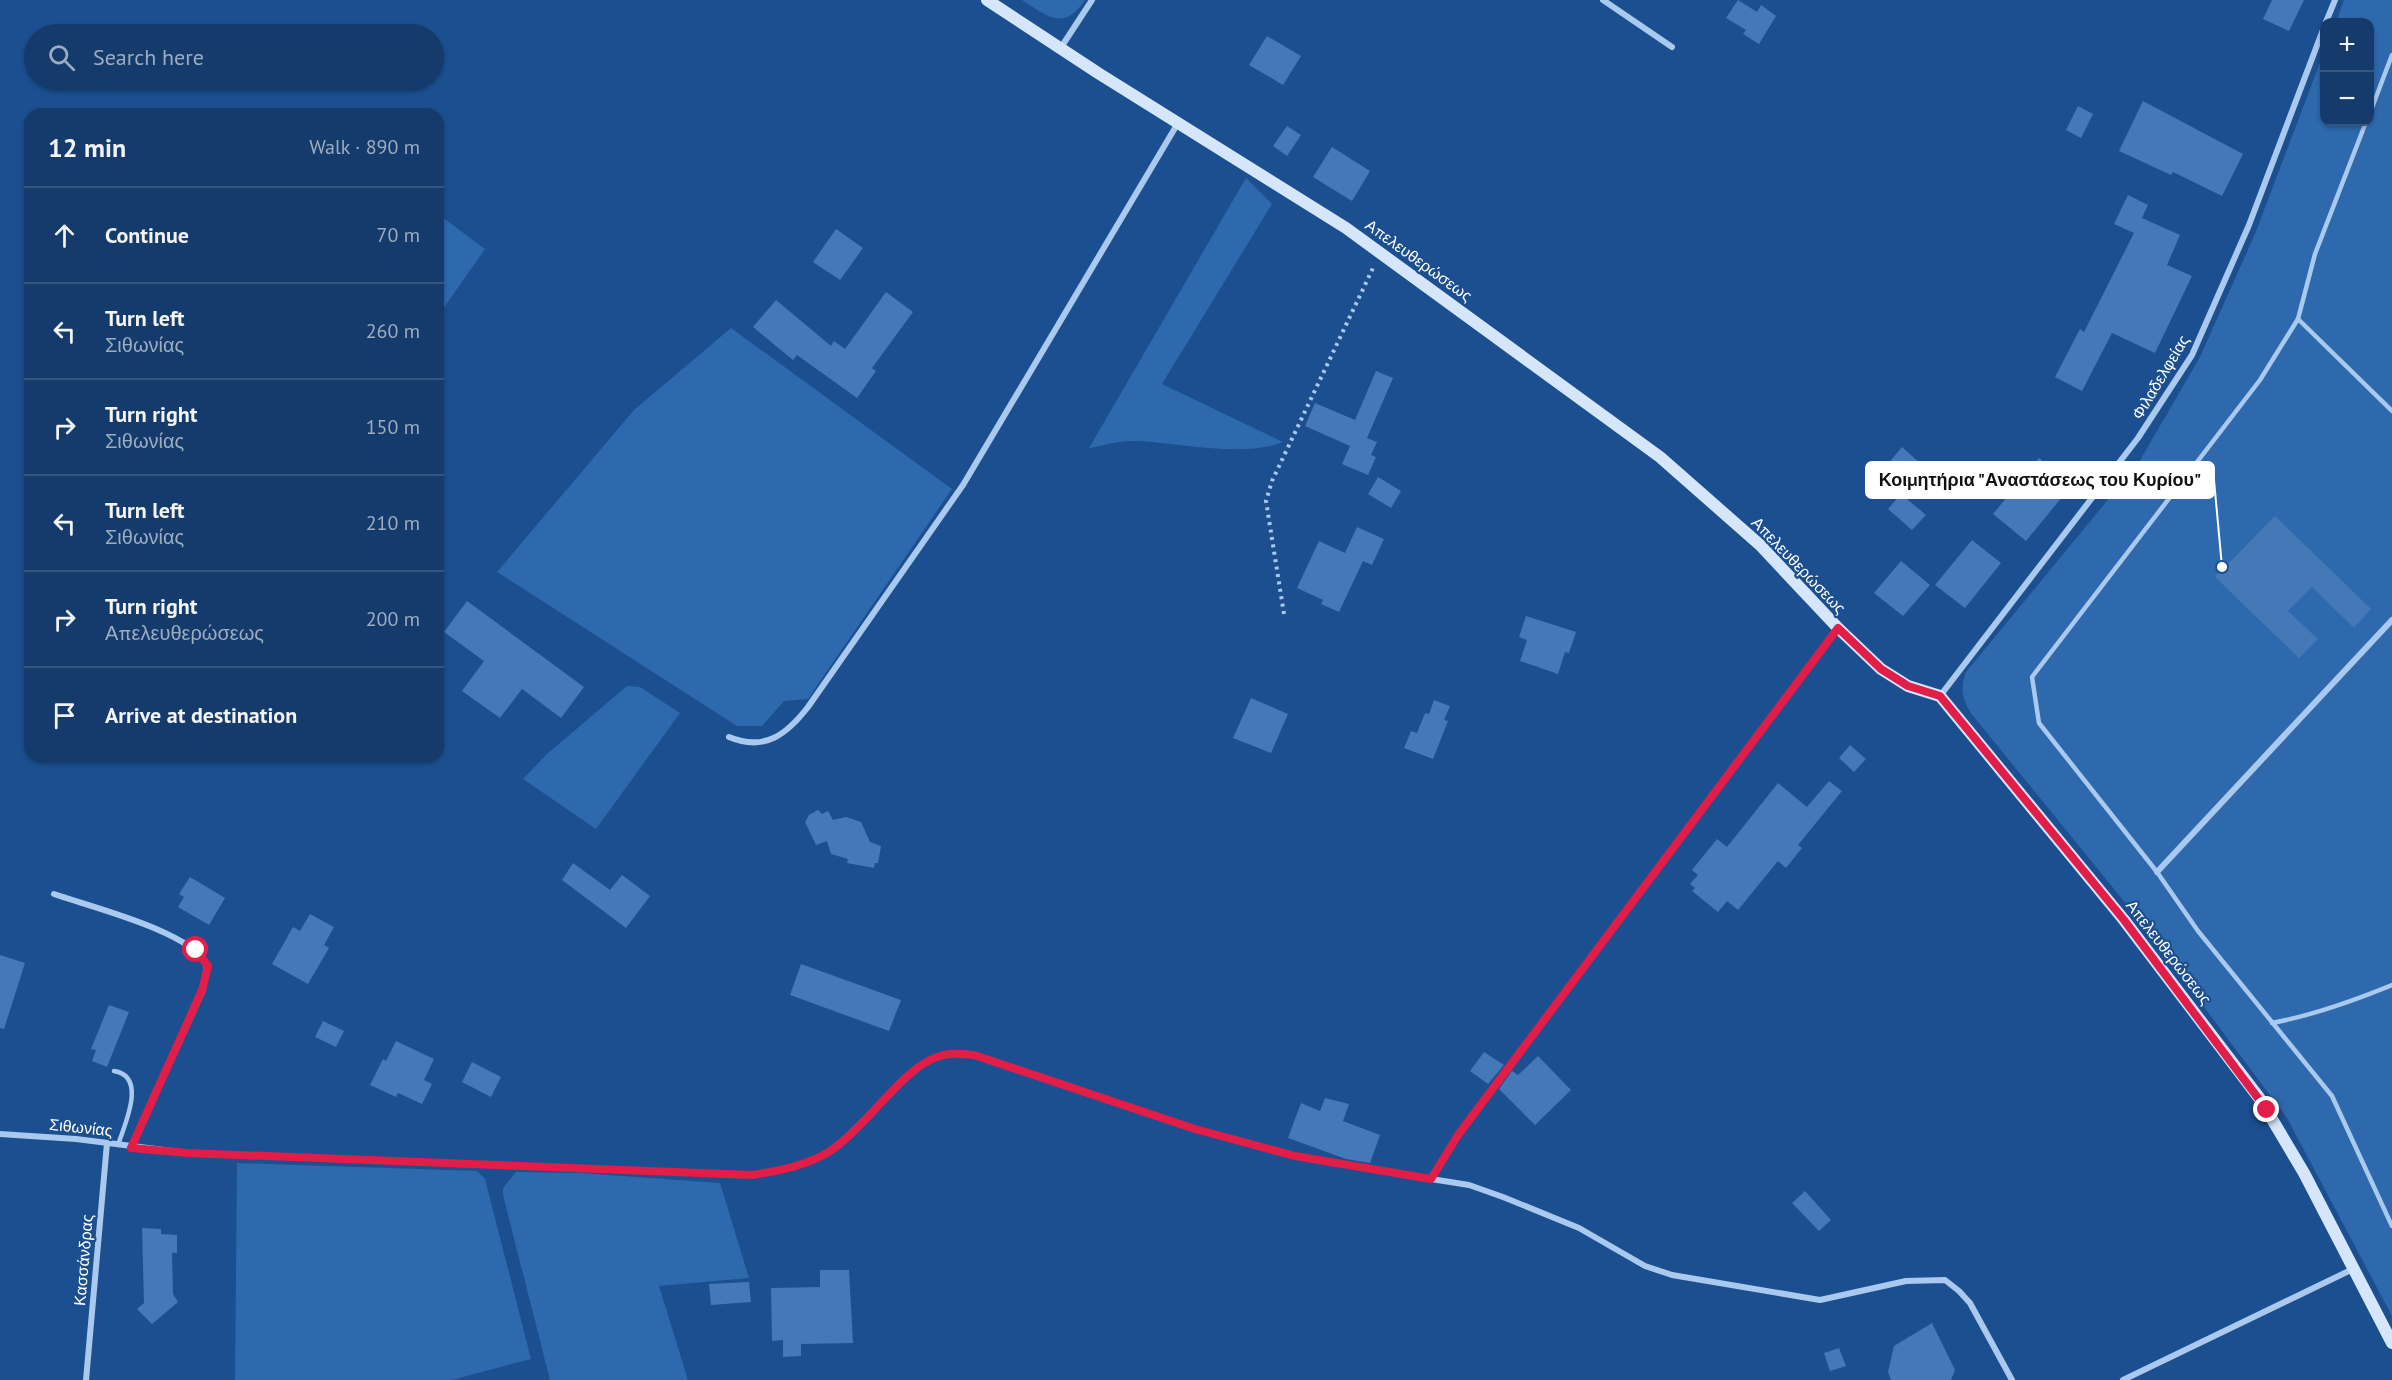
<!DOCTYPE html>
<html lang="en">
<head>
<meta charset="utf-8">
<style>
  body { margin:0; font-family:"PT Sans",sans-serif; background:#1d4271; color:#f1f3f6 }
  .controls { position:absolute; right:18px; top:18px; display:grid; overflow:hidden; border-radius:12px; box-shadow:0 2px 4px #0004 }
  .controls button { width:54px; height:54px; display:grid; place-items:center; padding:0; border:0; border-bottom:2px solid #33557e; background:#143b6b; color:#f1f3f6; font:30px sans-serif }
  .stop { position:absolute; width:18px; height:18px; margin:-14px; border:4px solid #e11d48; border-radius:50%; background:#fff }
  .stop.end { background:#e11d48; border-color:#fff; box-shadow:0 2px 6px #0008 }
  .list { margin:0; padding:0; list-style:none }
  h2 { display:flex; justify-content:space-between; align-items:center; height:78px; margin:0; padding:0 24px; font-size:26px }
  h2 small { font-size:20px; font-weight:400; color:#9dadc1 }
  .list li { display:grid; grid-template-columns:39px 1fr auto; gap:18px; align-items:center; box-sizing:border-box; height:96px; padding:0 24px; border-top:2px solid #33557e }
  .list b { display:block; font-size:22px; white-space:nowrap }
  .list p { margin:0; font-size:20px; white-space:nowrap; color:#9dadc1 }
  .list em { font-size:20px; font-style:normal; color:#9dadc1 }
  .icon { flex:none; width:33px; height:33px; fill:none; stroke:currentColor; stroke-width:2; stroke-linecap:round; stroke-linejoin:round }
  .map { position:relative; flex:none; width:2392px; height:1380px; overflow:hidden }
  .search { position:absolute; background:#143b6b; box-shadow:0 2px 4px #0004; left:24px; top:24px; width:420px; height:66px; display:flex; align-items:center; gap:15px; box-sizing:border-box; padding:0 21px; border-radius:33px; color:#9dadc1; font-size:22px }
  .panel { position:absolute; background:#143b6b; box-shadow:0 2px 4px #0004; left:24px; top:108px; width:420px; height:654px; border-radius:18px }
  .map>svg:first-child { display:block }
</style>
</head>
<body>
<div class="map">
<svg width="2392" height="1380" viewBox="0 0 2392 1380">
  <rect width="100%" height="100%" fill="#1b4f8f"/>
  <g fill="#2e69ad">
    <path d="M 1022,0 L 1085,0 C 1064,32 1047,16 1022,0 Z"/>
    <path d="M 2344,0 L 2392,0 L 2392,1316 L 2287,1118 L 2136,916 L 1974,717 C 1963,703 1959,689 1966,672 L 2139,462 L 2200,357 L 2255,234 L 2324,52 L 2324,122 L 2370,122 L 2370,22 L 2336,22 Z"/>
    <path d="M 1246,178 L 1272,204 L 1162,384 L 1283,442 C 1240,459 1175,441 1130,441 C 1117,441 1102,446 1089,448 Z"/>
    <polygon points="438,214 485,249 438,316"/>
    <polygon points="731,328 952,489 808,699 784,701 762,726 737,726 497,572 634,410"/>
    <polygon points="627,686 640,687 680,713 596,829 523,779 547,754"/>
    <polygon points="237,1163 477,1171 485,1179 531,1359 452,1380 235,1380"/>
    <polygon points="516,1172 580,1173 720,1183 749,1278 659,1286 688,1380 550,1380 503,1195 503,1188"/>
  </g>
  <g fill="#4478b7">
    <polygon points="1738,0 1757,12 1761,5 1776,16 1759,44 1743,34 1746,30 1726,18"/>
    <polygon points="2272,0 2304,0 2289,31 2263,19"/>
    <polygon points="1267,36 1301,56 1283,85 1249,65"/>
    <polygon points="2143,101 2243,154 2222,196 2173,172 2171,175 2119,151"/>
    <polygon points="2078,106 2093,114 2081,138 2066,130"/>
    <polygon points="1287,126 1301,135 1287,156 1273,146"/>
    <polygon points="1332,147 1370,171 1352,201 1313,177"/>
    <polygon points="2128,195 2148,205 2142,218 2180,235 2167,265 2192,276 2155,353 2112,333 2082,391 2055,377 2080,329 2084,332 2134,233 2114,224"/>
    <polygon points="836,229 863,248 840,280 813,262"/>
    <polygon points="886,292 913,312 872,368 876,371 857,398 797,355 793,360 753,327 776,300 831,346 834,341 845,349"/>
    <polygon points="1376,371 1393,378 1367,438 1377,442 1371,455 1376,457 1368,475 1342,464 1350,446 1305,426 1315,403 1355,420"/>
    <polygon points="1902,447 1921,464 1906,481 1887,465"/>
    <polygon points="2039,458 2072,485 2026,541 1993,514"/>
    <polygon points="1378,477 1401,491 1391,508 1368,494"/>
    <polygon points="1901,494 1926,515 1912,530 1888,509"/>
    <polygon points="2275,516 2371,609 2354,628 2312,587 2288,611 2318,639 2299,658 2215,577"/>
    <polygon points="1357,527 1384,539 1372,565 1363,561 1339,612 1321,604 1323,600 1297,588 1319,541 1345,553"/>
    <polygon points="1972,540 2001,563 1965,608 1935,585"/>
    <polygon points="1901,561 1930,585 1903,616 1874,593"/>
    <polygon points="467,601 584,687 561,718 522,689 500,718 462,691 484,661 444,632"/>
    <polygon points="1526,616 1576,632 1569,653 1565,652 1558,674 1520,661 1527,640 1519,637"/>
    <polygon points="1251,698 1288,714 1271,753 1233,738"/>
    <polygon points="1434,700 1450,706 1444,720 1448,721 1433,759 1404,748 1411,731 1417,733 1425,713 1429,714"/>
    <polygon points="1850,745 1866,759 1854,772 1839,758"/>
    <polygon points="1829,781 1842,791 1798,845 1802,848 1786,868 1778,861 1738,910 1727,901 1718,912 1692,891 1695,888 1690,884 1698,875 1692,870 1717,839 1727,847 1778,783 1807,807"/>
    <polygon points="818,810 822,814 828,811 833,820 846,817 861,822 870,842 881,846 878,863 875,863 874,868 847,863 848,859 831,854 827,841 816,845 805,822 809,815"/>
    <polygon points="573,863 610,890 622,875 650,896 626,928 562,880"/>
    <polygon points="190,877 225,898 209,925 178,907 184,897 179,894"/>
    <polygon points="310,914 334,927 324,945 329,948 308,984 272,964 293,927 300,931"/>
    <polygon points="0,955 25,963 4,1029 0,1028"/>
    <polygon points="801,964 901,1000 889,1031 790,995"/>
    <polygon points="109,1005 129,1012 107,1067 92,1061 96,1050 91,1049"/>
    <polygon points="323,1021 344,1031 336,1047 315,1037"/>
    <polygon points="396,1041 434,1059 424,1080 432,1084 422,1104 398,1093 396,1097 370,1085 383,1059 386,1061"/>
    <polygon points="1484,1052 1504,1065 1488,1084 1470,1071"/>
    <polygon points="1538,1056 1571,1090 1535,1125 1499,1089 1512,1071 1518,1075"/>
    <polygon points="472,1062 501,1077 491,1097 462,1082"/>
    <polygon points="1325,1098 1349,1104 1343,1121 1380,1135 1370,1163 1346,1159 1288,1138 1301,1103 1320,1111"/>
    <polygon points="1805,1191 1831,1220 1819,1231 1792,1203"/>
    <polygon points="142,1228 161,1229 161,1234 177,1235 177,1253 172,1253 173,1294 178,1302 152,1324 137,1309 144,1303"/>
    <polygon points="820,1270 849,1270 853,1343 801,1344 801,1356 783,1357 783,1340 772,1341 771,1288 820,1287"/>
    <polygon points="749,1282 751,1302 711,1305 709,1284"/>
    <polygon points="1932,1323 1955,1370 1951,1380 1891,1380 1888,1372 1894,1346"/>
    <polygon points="1839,1348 1846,1366 1830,1371 1824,1353"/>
  </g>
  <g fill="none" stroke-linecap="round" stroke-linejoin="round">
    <polyline stroke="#a9c9ee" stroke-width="4" stroke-dasharray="3 4.5" stroke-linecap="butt" points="1284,614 1266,501 1272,481 1373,268"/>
    <g stroke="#a9c9ee" stroke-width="4.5">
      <polyline points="2370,113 2392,55"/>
      <polyline points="2366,122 2315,254 2298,319 2260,380 2032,677 2039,723 2157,872 2198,931 2332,1096 2392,1226"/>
      <polyline points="2298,319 2392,411"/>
      <path d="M 2272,1023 C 2314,1015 2353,1001 2392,985"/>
      <path d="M 114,1071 C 148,1076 124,1126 118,1145"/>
    </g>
    <g stroke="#a9c9ee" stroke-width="6">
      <polyline points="1603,0 1672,47"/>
      <polyline points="2326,22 2335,0"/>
      <polyline points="1060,49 1092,0"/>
      <polyline points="1940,696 2138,438 2192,355 2249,225 2324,27"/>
      <path d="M 729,737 C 765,752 787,734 808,707 L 963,485 L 1178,123"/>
      <polyline points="2157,872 2392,620"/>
      <path d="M 54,894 C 91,907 189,931 207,964 L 203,990 L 131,1148"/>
      <path d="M 0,1134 L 76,1139 L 188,1153 L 752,1175 C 779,1171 808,1165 831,1150 C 863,1128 906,1067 937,1057 C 950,1052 961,1053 974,1055 L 1195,1129 L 1295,1156 L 1431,1179 L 1458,1135 L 1838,628"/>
      <polyline points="1431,1179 1469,1185 1503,1197 1579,1228 1645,1266 1672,1275 1820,1300 1906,1281 1945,1280 1959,1291 1970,1303 2012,1380"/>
      <polyline points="86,1380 107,1143"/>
      <polyline points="2123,1380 2353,1269"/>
    </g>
    <polyline stroke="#d6e6fa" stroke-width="12" points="987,0 1098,73 1346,228 1660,457 1760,545 1838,628 1881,669 1908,686 1940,696 2124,920 2260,1099 2304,1173 2392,1343"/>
  </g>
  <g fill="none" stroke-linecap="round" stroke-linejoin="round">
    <path stroke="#e11d48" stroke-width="8" d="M 196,950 L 208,966 L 202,990 L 131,1148 L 188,1153 L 752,1175 C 778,1171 804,1166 827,1153 C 864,1131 902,1068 937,1057 C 950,1052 961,1054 974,1055 L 1195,1129 L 1295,1156 L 1431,1179 L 1458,1135 L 1838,628 L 1881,669 L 1908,686 L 1940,696 L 2124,920 L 2267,1110"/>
  </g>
  <g text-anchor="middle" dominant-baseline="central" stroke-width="4.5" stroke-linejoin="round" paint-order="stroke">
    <g font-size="16" fill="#fff" stroke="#1b4f8f">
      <text transform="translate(1419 260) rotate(36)">Απελευθερώσεως</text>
      <text transform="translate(2160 377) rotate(-59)">Φιλαδελφείας</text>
      <text transform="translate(1799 565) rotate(46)">Απελευθερώσεως</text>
      <text transform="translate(2169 952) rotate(52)">Απελευθερώσεως</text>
      <text transform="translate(81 1127) rotate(6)">Σιθωνίας</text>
      <text transform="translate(83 1260) rotate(-85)">Κασσάνδρας</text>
    </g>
  </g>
  <path fill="none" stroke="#fff" stroke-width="2" d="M2222 567L2214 480"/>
  <circle fill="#fff" stroke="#1b4f8f" stroke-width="2" cx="2222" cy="567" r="6"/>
  <rect fill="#fff" stroke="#fff" stroke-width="2" x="1866" y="462" width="348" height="36" rx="6"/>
  <g font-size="18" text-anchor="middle" font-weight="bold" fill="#111">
    <text x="2040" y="486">Κοιμητήρια "Αναστάσεως του Κυρίου"</text>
  </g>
</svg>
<div class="controls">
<button>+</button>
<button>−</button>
</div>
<div class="stop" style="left:196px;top:950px"></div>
<div class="stop end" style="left:2267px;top:1110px"></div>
<div class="search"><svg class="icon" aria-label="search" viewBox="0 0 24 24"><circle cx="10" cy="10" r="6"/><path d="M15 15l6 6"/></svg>Search here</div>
<section class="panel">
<h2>12 min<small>Walk · 890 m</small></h2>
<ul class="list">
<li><svg class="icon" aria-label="ahead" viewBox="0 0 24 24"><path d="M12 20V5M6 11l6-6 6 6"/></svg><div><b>Continue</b></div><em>70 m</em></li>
<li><svg class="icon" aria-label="left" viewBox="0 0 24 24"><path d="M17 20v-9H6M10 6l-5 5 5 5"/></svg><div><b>Turn left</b><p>Σιθωνίας</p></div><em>260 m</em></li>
<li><svg class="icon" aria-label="right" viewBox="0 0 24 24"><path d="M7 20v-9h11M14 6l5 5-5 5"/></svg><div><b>Turn right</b><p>Σιθωνίας</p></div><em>150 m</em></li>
<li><svg class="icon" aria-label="left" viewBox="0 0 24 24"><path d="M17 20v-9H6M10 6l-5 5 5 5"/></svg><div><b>Turn left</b><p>Σιθωνίας</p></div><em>210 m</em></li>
<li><svg class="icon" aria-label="right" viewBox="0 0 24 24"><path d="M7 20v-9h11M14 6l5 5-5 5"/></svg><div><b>Turn right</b><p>Απελευθερώσεως</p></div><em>200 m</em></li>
<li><svg class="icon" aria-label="arrive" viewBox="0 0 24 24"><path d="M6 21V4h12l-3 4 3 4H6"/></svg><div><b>Arrive at destination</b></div></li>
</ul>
</section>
</div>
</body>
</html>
